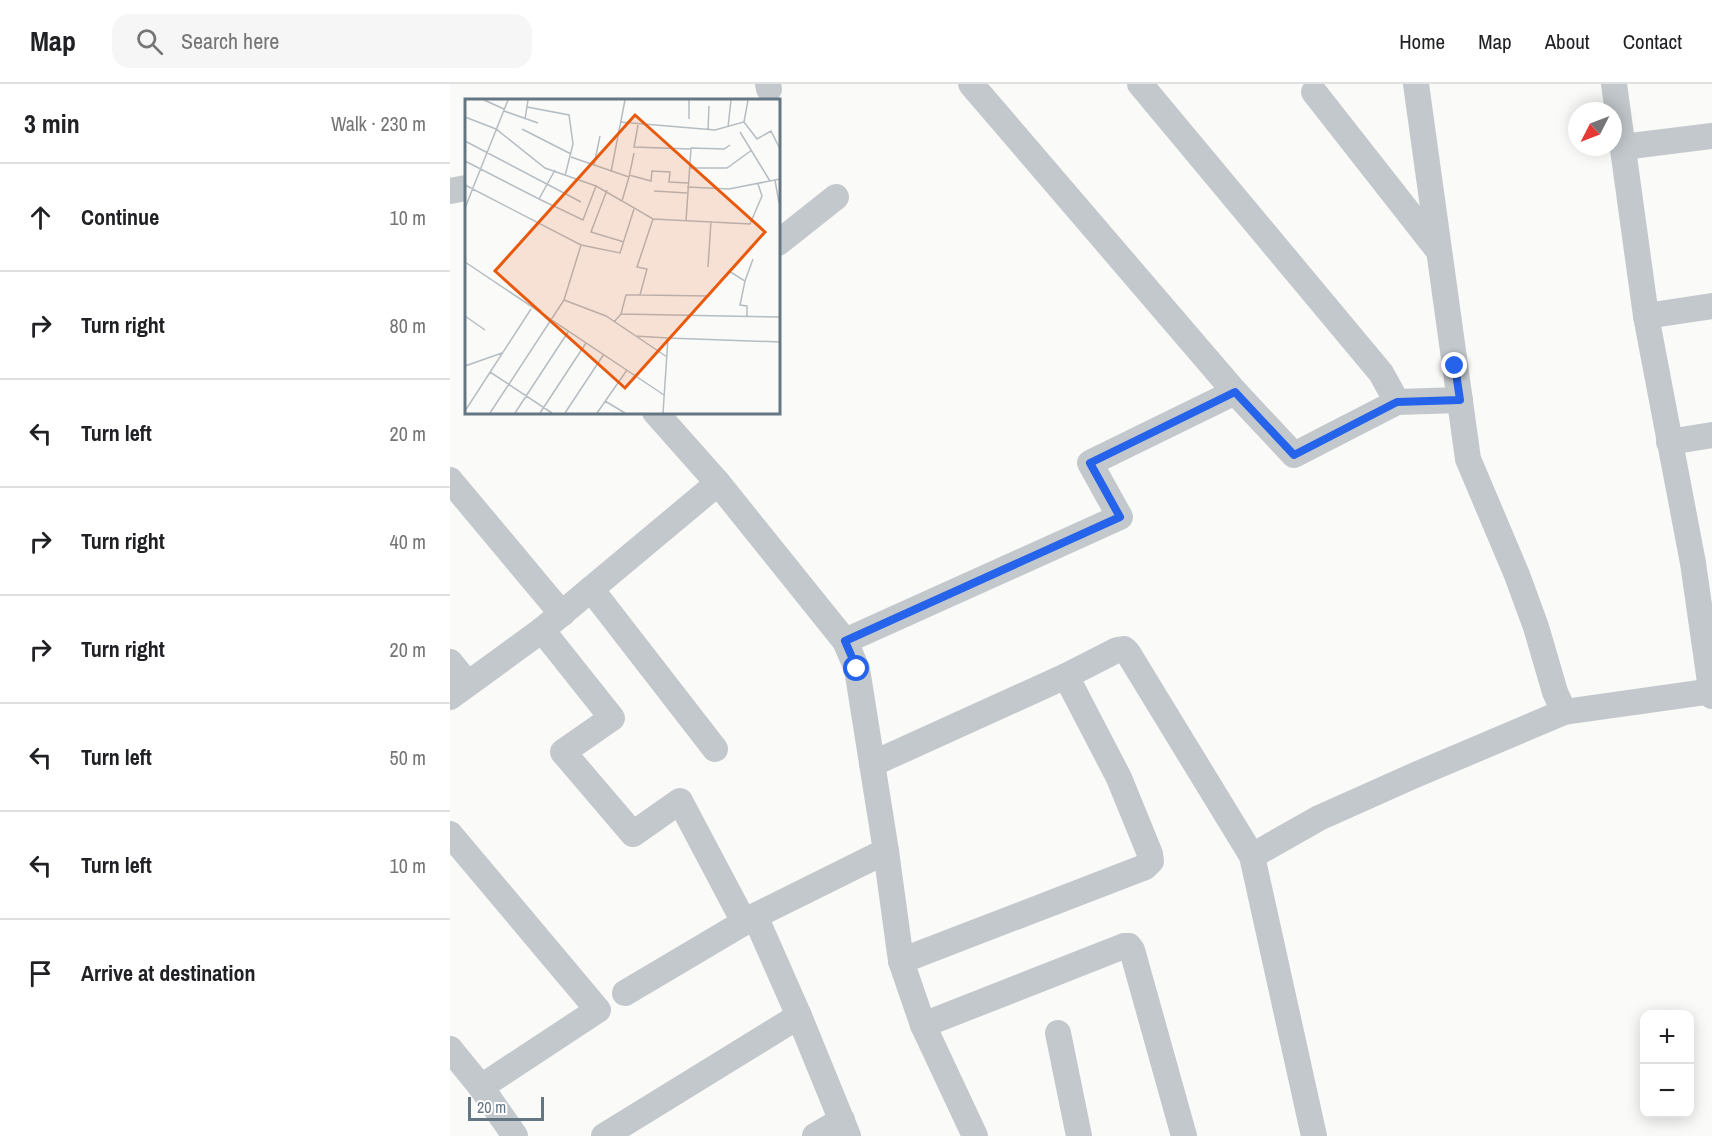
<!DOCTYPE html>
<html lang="en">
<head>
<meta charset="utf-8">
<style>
  body { margin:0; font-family:"Archivo Narrow",sans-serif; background:#f6f6f6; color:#202124 }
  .controls { position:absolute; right:18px; bottom:18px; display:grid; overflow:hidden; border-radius:12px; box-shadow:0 3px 15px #0003 }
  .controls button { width:54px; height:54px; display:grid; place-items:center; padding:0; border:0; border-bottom:2px solid #e0e0e0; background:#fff; color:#202124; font:30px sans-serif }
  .compass { position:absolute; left:1118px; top:18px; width:54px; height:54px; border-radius:50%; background:#fff; box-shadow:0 3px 15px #0003; rotate:228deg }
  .scale { position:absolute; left:18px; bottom:15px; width:76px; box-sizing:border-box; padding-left:6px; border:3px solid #657683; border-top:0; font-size:16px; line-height:21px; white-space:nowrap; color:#657683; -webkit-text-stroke:4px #fff; paint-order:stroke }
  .stop { position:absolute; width:18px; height:18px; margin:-14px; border:4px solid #2563eb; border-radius:50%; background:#fff }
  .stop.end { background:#2563eb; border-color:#fff; box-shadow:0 2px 6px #0008 }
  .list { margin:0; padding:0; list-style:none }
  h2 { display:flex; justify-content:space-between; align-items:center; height:78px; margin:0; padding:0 24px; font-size:26px }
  h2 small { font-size:20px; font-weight:400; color:#757577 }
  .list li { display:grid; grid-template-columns:39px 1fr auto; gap:18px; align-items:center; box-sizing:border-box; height:108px; padding:0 24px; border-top:2px solid #e0e0e0 }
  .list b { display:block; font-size:22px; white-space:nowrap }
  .list em { font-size:20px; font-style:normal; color:#757577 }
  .icon { flex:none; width:33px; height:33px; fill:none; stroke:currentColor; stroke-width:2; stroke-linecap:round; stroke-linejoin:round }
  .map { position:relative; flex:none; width:1262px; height:1052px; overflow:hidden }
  header { display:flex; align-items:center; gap:36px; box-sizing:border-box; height:84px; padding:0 30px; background:#fff; border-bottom:2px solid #e0e0e0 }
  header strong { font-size:28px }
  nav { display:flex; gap:33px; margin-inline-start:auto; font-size:21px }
  .search { width:420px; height:54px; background:#f6f6f6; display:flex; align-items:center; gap:15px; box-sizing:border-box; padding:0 21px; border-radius:18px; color:#757577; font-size:22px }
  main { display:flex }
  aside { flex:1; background:#fff }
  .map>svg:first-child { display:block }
</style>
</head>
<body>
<header>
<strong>Map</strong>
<div class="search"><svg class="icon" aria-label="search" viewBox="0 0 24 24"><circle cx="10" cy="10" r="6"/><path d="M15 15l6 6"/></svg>Search here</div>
<nav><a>Home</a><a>Map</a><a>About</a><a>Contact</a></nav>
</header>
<main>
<aside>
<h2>3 min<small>Walk · 230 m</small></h2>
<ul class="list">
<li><svg class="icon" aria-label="ahead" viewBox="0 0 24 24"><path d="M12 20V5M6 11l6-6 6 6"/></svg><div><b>Continue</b></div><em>10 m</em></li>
<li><svg class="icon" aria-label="right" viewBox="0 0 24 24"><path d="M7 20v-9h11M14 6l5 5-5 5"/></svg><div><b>Turn right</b></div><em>80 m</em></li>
<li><svg class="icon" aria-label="left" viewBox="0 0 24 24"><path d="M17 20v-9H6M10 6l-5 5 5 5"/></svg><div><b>Turn left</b></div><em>20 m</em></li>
<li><svg class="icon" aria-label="right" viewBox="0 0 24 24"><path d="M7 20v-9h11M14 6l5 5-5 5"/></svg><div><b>Turn right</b></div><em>40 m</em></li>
<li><svg class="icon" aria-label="right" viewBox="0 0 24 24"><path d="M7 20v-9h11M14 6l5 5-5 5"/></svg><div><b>Turn right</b></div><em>20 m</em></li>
<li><svg class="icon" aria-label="left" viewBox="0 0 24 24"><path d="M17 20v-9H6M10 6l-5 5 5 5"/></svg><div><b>Turn left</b></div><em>50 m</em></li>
<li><svg class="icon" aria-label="left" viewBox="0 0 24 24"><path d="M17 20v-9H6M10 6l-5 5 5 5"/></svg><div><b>Turn left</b></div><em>10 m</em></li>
<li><svg class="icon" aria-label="arrive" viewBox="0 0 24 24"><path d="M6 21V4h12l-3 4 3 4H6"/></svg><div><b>Arrive at destination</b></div></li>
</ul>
</aside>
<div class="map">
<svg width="1262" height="1052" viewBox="0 0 1262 1052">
  <rect width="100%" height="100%" fill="#fafaf8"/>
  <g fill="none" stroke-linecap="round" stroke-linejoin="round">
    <g stroke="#c3c8cc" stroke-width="26">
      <polyline points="318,0 319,5"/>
      <polyline points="521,0 785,308"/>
      <polyline points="690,0 931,289 947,318 1010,316"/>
      <polyline points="966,0 1018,375 1067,491 1086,543 1105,608 1114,628 1262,607"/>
      <polyline points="1164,0 1196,232 1243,479 1262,612"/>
      <polyline points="864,8 988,166"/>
      <polyline points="1173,63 1262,52"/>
      <polyline points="0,107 16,104"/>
      <polyline points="328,159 386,113"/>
      <polyline points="1196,232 1262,222"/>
      <polyline points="205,328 268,399 395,557 407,585 436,767 305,832 349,932 398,1052"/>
      <polyline points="1219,358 1262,351"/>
      <polyline points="0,396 112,530"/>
      <polyline points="141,505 265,665"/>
      <polyline points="92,546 162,634 113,668 183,750 230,717 294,838"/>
      <polyline points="395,557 670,433 640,379 785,308 844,371 947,318"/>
      <polyline points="0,578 17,599"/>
      <polyline points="0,613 92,546 268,399"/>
      <polyline points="422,680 616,592 667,566 674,565 678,569 802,772 864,1052"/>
      <polyline points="0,750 148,926 31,1003"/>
      <polyline points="436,767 451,877 473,941 525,1052"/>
      <polyline points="802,772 869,734 963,692 1114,628"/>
      <polyline points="451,877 695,783 701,777 700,770 669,694 616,592"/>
      <polyline points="175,909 305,832"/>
      <polyline points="473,941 674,862 679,862 682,866 734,1052"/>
      <polyline points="608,949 629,1052"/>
      <polyline points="0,965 31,1003 65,1052"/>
      <polyline points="154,1052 349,932"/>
      <polyline points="365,1052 392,1036"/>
    </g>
  </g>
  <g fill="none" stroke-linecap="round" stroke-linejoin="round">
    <polyline stroke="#2563eb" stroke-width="8" points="407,585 395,557 670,433 640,379 785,308 844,371 947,318 1010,316 1005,282"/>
  </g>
  <g transform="translate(15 15)">
    <rect width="315" height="315" fill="#fafaf8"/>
    <path fill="none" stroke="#b5bdc2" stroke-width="1.5" d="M 19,1 L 39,10M 224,1 L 224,20M 62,8 L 104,16 L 108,45 L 100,77M 39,12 L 73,24M 0,18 L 31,30 L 80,69 L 131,87 L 157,102M 60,20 L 63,1M 155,23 L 250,31 L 279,23 L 283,1M 279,23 L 292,40 L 306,32 L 315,50M 173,26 L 169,48 L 225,50M 263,28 L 266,1M 57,30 L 106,55M 243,31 L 244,7M 275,33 L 305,82M 0,42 L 116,103M 106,58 L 164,78 L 157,102 L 188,120 L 285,125 L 297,97 L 293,85M 0,62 L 74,100 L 90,71M 129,66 L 135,37M 224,69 L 262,69 L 287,51M 146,73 L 160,1M 164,76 L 186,82 L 187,72 L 205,73 L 204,83 L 223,84M 164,78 L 169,54M 310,81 L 314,104M 0,86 L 116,146 L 155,154 L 169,110M 222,88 L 264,90 L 315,80M 142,91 L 126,133 L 159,143M 189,92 L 222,94M 74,100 L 118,121 L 131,87M 0,109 L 43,1M 221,122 L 226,49 L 259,50 L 265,46M 0,163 L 199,296M 243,168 L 246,122M 264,172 L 280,182 L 275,206 L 282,207 L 282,217M 280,182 L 288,160M 175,196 L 244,197M 99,201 L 116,146M 156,215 L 161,196 L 175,196 L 182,170 L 172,168 L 188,120M 0,217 L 20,231M 149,223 L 156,215 L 315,218M 170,237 L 203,239M 0,267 L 37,254M 25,273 L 87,314M 140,302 L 160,314M 0,312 L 66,210M 25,314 L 99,201 L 141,217 L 202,258M 50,314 L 103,233M 75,314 L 121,244M 100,314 L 139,255M 132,314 L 162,271M 198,314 L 203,239 L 315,243"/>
    <path fill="#e8590c" fill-opacity="0.15" stroke="#e8590c" stroke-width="3" d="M 170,16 L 300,133 L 160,289 L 30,172 Z"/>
    <rect width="315" height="315" fill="none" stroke="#657683" stroke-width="3"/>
  </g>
</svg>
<div class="controls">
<button>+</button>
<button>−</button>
</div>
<svg class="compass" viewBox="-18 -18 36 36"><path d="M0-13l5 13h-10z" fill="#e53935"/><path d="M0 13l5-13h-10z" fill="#757577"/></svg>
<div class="scale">20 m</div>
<div class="stop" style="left:407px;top:585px"></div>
<div class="stop end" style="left:1005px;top:282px"></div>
</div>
</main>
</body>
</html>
